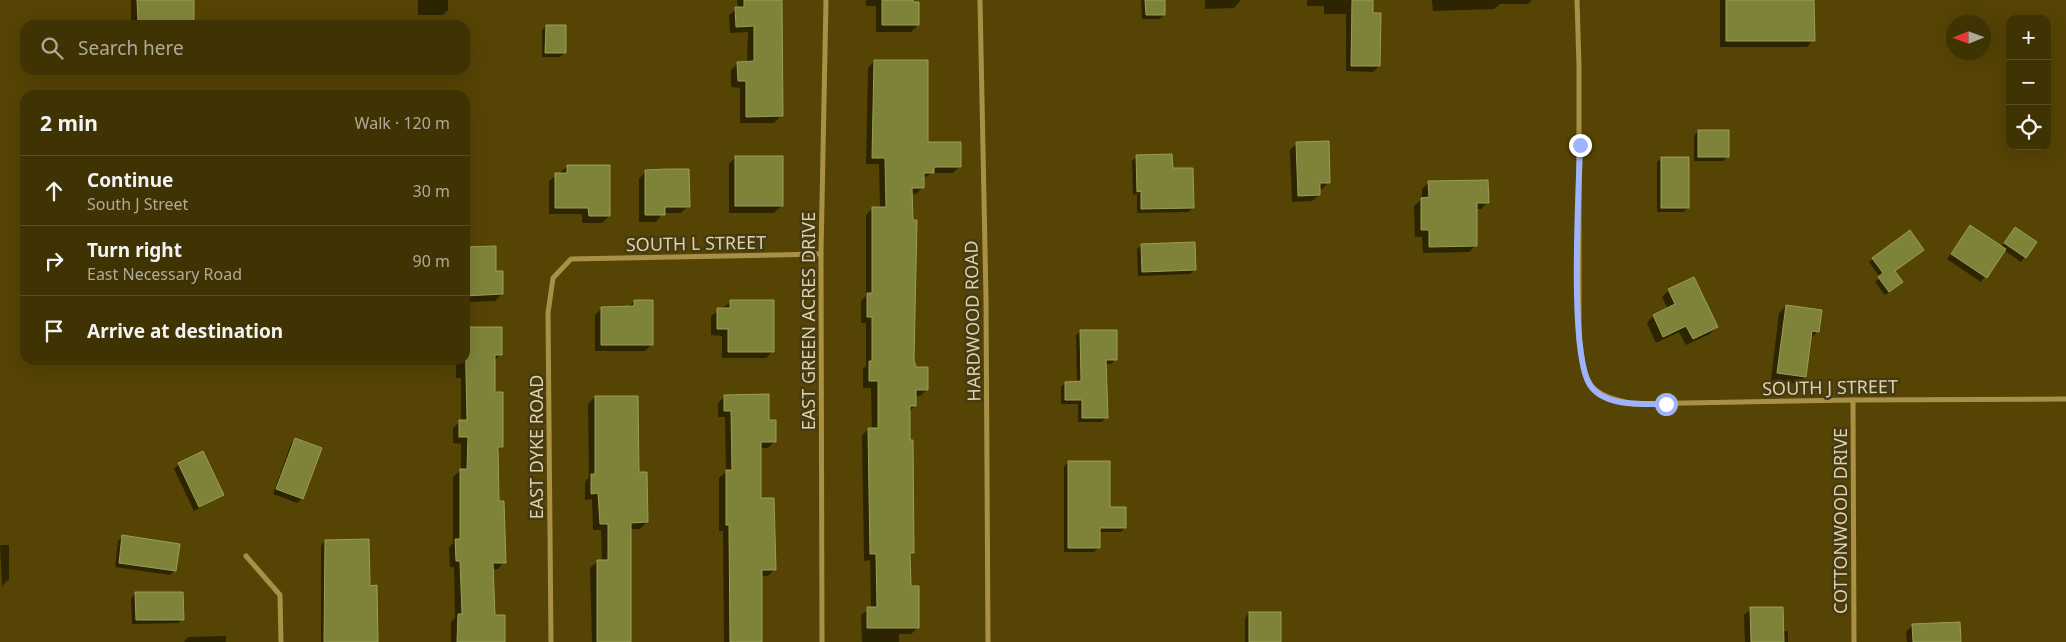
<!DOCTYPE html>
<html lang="en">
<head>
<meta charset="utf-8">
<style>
  body { margin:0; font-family:"Noto Sans",sans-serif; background:#4b3f12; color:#f1f3f6 }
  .controls { position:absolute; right:15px; top:15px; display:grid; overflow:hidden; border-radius:10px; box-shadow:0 5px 20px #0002 }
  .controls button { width:45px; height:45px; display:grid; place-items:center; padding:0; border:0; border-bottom:1px solid #594e25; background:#403303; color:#f1f3f6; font:25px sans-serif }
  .compass { position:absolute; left:1946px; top:15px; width:45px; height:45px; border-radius:50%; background:#403303; box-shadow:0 5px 20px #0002; rotate:269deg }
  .stop { position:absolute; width:15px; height:15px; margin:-11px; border:4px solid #9fb3fd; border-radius:50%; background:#fff }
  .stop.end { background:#9fb3fd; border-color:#fff; box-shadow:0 1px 5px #0008 }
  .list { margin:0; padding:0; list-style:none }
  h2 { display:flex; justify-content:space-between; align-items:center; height:65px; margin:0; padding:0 20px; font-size:21px }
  h2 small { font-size:16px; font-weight:400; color:#aeaa9a }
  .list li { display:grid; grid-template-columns:32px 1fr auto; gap:15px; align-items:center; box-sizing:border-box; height:70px; padding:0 20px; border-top:1px solid #594e25 }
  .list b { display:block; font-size:19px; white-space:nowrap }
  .list p { margin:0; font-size:16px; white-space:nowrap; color:#aeaa9a }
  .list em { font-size:16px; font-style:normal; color:#aeaa9a }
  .icon { flex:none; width:28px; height:28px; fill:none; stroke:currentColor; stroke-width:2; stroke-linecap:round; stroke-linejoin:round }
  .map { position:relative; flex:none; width:2066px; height:642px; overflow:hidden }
  .search { position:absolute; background:#403303; box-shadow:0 5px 20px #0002; left:20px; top:20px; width:450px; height:55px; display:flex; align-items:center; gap:12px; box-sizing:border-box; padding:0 18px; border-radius:15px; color:#aeaa9a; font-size:19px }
  .panel { position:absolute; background:#403303; box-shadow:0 5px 20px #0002; left:20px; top:90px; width:450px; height:275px; border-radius:15px }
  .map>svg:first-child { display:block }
</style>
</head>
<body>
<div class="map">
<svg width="2066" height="642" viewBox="0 0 2066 642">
  <rect width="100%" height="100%" fill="#554404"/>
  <g fill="#0007">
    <polygon points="131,0 192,0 193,25 131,25"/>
    <polygon points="418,0 448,0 448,10 443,15 418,15"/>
    <polygon points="737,0 780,0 781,116 774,123 740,123 740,88 731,87 731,70 738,63 747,63 748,32 730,33 729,15 738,8"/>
    <polygon points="866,0 912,0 918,25 911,32 876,32 876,6 866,6"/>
    <polygon points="1141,0 1164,0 1164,15 1160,19 1142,19"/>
    <polygon points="1205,0 1240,0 1240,1 1234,8 1205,9"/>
    <polygon points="1307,0 1371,0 1379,66 1373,72 1346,71 1346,14 1324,14 1324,6 1307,6"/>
    <polygon points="1432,0 1532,0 1528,4 1500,4 1494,9 1433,11"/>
    <polygon points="1720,0 1813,0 1813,40 1807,47 1720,47"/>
    <polygon points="546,26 565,53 560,57 542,57 542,30"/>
    <polygon points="874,61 926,143 960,166 953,173 932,173 922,179 923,187 916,194 911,194 913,360 927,390 920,396 915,396 915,406 909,412 912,553 909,556 910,587 918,628 911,634 899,634 899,642 862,642 861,615 871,608 870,560 864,561 862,436 868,429 872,429 871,388 863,388 863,369 866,366 866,323 861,323 861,301 866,296 866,215 873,208 880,208 879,164 866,164 868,68"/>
    <polygon points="1698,131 1728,156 1723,161 1694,161 1694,136"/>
    <polygon points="1297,143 1329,182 1322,189 1319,189 1319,195 1312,201 1292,202 1290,150"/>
    <polygon points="1137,156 1172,169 1193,208 1188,212 1137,213 1137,194 1133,195 1132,161"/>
    <polygon points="736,157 781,206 774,213 729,213 729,164"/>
    <polygon points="1662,158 1688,208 1683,212 1657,212 1657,162"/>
    <polygon points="567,167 609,216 602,223 582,223 582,214 549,214 549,181"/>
    <polygon points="645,172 688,206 681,213 663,213 656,222 639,222 639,179"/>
    <polygon points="1429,182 1488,202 1481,209 1475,209 1476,245 1469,252 1423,253 1422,237 1415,237 1414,206 1422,199 1422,189"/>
    <polygon points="1970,226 2001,247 2015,228 2025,257 2021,262 2004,250 1981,282 1947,259"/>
    <polygon points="1142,245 1195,270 1190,274 1138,276 1137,249"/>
    <polygon points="465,248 495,273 502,294 495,301 465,302"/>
    <polygon points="1873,259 1893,271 1898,285 1885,295 1875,282 1880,277 1869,262"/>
    <polygon points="1669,290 1716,327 1710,334 1686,345 1679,332 1656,343 1647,323 1653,316 1668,309 1662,297"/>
    <polygon points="634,301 652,344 645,351 595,351 595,315 602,308 628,308"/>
    <polygon points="731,302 773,351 766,358 722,358 722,336 711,335 711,316"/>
    <polygon points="1786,306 1818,331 1811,338 1805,377 1798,384 1771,380 1779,313"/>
    <polygon points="465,328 501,328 501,354 494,361 493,393 501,447 497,451 497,502 504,562 498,569 492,569 494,616 504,642 451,642 451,622 455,618 454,567 450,567 449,548 453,543 453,477 461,470 461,444 453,443 453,428 461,421 461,378 456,378 456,360 465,360"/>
    <polygon points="1081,331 1116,359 1111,364 1105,364 1106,417 1102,422 1078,422 1078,404 1061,404 1061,387 1065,383 1077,382 1076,335"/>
    <polygon points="725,396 768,421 774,442 768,448 760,448 759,499 775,569 768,576 760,576 761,642 724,642 723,531 719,531 719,478 726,472 725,417 718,417 718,403"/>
    <polygon points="595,397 638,473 647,522 640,529 630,529 631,642 592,642 590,568 597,562 602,562 601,530 593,530 592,499 585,500 585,482 589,477 588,404"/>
    <polygon points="295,439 320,449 302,499 297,503 273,494 291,444"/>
    <polygon points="1068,462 1125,528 1121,532 1099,532 1099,547 1094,552 1064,552 1064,467"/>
    <polygon points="179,464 222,495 194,511 174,469"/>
    <polygon points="123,537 175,570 170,575 115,567 118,541"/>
    <polygon points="325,541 369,587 377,642 321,642 321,546"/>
    <polygon points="0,545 9,545 9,579 2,586"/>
    <polygon points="136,593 183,619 178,623 132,624 131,598"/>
    <polygon points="1751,609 1783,631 1788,631 1788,642 1745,642 1744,615"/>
    <polygon points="1249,613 1280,642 1245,642 1245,618"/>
    <polygon points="1913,625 1960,642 1907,642 1906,632"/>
    <polygon points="226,636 226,642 184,642 188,637"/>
  </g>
  <g fill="#7f8339" stroke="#9a9f55">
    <polygon points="137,0 194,0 194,25 150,25 150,21 138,21"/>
    <polygon points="744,0 782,0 783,116 746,117 746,81 738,81 737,62 754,61 754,26 736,27 735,7 744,7"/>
    <polygon points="882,0 913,0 913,2 919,2 919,25 882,25"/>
    <polygon points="1145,0 1165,0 1165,15 1146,15"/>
    <polygon points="1352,0 1373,0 1373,13 1381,13 1380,66 1351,66"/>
    <polygon points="1726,0 1814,0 1815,41 1726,41"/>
    <polygon points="546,25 566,25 566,53 545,53"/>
    <polygon points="874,60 928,60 928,142 961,142 961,167 934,167 934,173 924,173 924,188 912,188 913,220 917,220 914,360 916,367 928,367 928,390 916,390 916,406 910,406 910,440 913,440 914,553 910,553 911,586 919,586 919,628 867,628 867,607 877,607 876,554 870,554 868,428 878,428 878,381 869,381 869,361 872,361 872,317 867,317 867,293 872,293 872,207 886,207 885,158 872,158"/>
    <rect x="1698" y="130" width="31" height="27"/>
    <polygon points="1329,141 1330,183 1320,183 1320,195 1298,196 1296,142"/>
    <polygon points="1172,154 1173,168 1193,168 1194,208 1141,209 1141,191 1137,192 1136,155"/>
    <rect x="735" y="156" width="48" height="50"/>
    <rect x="1661" y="157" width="28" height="51"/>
    <polygon points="567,165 610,165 610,216 589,216 588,208 555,208 555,173 567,173"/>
    <polygon points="667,169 689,169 690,207 665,207 665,215 645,215 645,170"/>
    <polygon points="1488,180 1489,203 1477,203 1477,246 1429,247 1429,230 1421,230 1421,198 1429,197 1428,181"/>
    <polygon points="1970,225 2006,249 1987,278 1951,254"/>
    <polygon points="2015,227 2037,242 2026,258 2004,243"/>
    <polygon points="1910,230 1924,250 1895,271 1903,282 1889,292 1878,277 1883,273 1872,258"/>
    <polygon points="1195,242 1196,270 1142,272 1141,244"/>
    <polygon points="496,246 496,271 503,271 503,294 465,296 465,247"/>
    <polygon points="1694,277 1718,327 1693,339 1686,326 1663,337 1653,315 1675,304 1668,289"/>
    <polygon points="634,300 653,300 653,345 601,345 601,307 634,306"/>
    <polygon points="730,300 774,300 774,352 728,352 728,329 717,329 717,308 730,308"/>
    <polygon points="1786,305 1822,310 1819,332 1812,331 1806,377 1777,373"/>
    <polygon points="465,327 502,327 502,355 495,355 495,392 503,392 503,447 498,447 499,501 504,501 506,563 493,563 495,615 505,615 505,642 457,642 458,614 462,614 460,561 456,561 455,539 460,539 460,469 467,469 468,437 459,437 459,420 467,420"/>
    <polygon points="1080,330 1117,330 1117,360 1106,360 1108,418 1082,418 1082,400 1065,400 1065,382 1081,381"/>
    <polygon points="769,394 769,420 776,420 776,442 761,442 761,498 774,498 776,570 762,570 762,642 730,642 729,525 726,525 726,470 732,470 731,411 724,411 724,395"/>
    <polygon points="595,396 638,396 639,472 647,472 648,522 631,523 631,642 597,642 597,560 608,560 608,524 600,524 598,493 591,494 591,474 595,474"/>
    <polygon points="295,438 322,448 303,499 276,489"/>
    <polygon points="203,451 224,495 199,507 178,463"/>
    <polygon points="1068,461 1110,461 1110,507 1126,507 1126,528 1100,528 1100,548 1068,548"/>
    <polygon points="122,535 180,544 176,571 119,563"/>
    <polygon points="369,539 370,586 377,585 378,642 324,642 325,540"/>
    <polygon points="135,592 183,592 184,620 136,620"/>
    <polygon points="1750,607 1783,607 1784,642 1751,642"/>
    <rect x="1249" y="612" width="32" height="30"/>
    <polygon points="1960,622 1961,642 1913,642 1912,624"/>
  </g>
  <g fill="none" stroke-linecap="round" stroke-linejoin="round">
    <g stroke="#a89147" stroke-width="5">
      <polyline points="980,0 986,298 988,642"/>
      <path d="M 1577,0 L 1579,66 L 1579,339 C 1586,385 1585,393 1633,404 L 1853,400 L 2066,399"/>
      <polyline points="1853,400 1854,642"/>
      <polyline points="246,556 280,595 281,642"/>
      <polyline points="551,642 548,313 553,278 571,259 821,254"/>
      <polyline points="822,642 821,254 826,0"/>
    </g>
  </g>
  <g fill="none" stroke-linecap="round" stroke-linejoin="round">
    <path stroke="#9fb3fd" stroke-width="6" d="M 1580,145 C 1579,191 1569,354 1590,385 C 1604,407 1643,404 1666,404"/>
  </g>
  <g text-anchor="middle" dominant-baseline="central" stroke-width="5" stroke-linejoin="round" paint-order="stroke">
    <g font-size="18" fill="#ddd2ae" stroke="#463a12">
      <text transform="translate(696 243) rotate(-1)">SOUTH L STREET</text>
      <text transform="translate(808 321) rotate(-90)">EAST GREEN ACRES DRIVE</text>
      <text transform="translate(972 321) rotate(-91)">HARDWOOD ROAD</text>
      <text transform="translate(1830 387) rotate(-1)">SOUTH J STREET</text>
      <text transform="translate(536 447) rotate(-90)">EAST DYKE ROAD</text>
      <text transform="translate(1840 521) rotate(-90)">COTTONWOOD DRIVE</text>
    </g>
  </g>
</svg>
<div class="controls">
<button>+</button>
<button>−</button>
<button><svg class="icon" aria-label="locate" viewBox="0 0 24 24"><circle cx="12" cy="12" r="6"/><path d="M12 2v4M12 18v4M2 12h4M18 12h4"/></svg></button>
</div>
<svg class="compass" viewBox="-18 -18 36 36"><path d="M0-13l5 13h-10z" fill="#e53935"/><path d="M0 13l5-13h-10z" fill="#aeaa9a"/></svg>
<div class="stop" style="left:1666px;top:404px"></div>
<div class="stop end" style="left:1580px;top:145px"></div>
<div class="search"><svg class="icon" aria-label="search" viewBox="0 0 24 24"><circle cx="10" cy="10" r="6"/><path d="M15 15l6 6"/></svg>Search here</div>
<section class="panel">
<h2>2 min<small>Walk · 120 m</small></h2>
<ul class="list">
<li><svg class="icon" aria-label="ahead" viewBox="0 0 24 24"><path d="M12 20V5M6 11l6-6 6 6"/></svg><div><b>Continue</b><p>South J Street</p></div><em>30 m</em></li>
<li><svg class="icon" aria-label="right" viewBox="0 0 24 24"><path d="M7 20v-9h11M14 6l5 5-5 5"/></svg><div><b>Turn right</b><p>East Necessary Road</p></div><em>90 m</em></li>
<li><svg class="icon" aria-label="arrive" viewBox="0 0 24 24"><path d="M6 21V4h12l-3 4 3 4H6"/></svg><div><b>Arrive at destination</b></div></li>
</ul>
</section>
</div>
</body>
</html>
